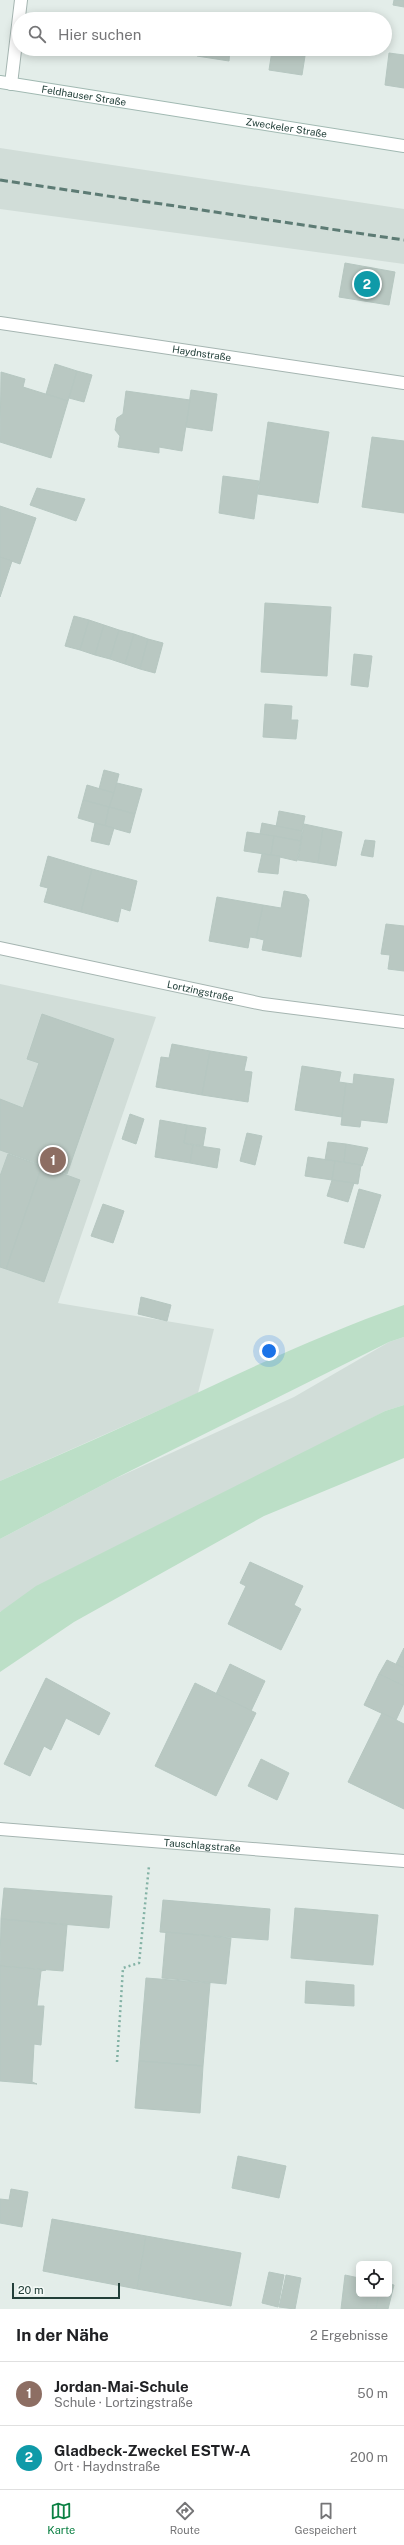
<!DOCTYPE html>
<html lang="de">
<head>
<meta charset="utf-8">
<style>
  body { margin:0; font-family:"Public Sans",sans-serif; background:#f2f2f2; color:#202124 }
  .controls { position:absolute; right:12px; bottom:12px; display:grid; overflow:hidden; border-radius:6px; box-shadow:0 2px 10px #0003 }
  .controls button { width:36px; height:36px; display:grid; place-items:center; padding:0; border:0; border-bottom:1px solid #e0e0e0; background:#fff; color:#202124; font:20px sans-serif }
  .scale { position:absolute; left:12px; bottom:10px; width:108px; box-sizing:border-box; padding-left:4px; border:2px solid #223f39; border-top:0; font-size:11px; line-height:14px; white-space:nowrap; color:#223f39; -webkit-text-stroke:3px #f4faf7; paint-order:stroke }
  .you { position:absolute; left:269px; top:1351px; width:14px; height:14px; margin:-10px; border:3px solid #fff; border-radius:50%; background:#1a73e8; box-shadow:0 0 0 6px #1a73e833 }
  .badge { display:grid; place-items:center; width:26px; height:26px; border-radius:50%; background:#0b8043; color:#fff; font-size:13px; font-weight:700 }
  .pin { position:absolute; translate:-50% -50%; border:2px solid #fff; box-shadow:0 1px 4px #0006 }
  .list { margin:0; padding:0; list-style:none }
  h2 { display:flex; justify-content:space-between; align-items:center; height:52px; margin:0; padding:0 16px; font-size:17px }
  h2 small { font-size:13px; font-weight:400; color:#757577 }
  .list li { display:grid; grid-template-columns:26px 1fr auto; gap:12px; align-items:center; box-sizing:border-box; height:64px; padding:0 16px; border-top:1px solid #e0e0e0 }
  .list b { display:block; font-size:15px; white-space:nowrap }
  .list p { margin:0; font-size:13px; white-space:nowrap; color:#757577 }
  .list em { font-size:13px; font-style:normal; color:#757577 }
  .icon { flex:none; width:22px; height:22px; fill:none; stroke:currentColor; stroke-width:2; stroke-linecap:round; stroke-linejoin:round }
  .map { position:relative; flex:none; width:404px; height:2309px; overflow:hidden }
  .search { position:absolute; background:#fff; box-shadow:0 2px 10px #0003; left:12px; right:12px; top:12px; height:44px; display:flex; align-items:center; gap:10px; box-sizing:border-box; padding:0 14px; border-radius:22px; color:#757577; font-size:15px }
  .sheet { height:180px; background:#fff }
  nav { display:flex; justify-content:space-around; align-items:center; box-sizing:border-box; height:56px; border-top:1px solid #e0e0e0; background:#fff; font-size:11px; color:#757577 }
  nav a { display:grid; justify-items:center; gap:2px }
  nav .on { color:#0b8043 }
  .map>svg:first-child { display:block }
</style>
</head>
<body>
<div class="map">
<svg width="404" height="2309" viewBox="0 0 404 2309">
  <rect width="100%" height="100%" fill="#e3ede9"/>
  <g fill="#d1ddd8">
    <polygon points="0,148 404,209 404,264 0,209"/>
    <polygon points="0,984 156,1017 58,1303 214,1329 198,1393 0,1481"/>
    <polygon points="404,1337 404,1405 385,1411 0,1612 0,1539 112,1480 294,1397 389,1342"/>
  </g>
  <g fill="#bcdfc7">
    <path d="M 404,1305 L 404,1337 L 389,1342 L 112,1480 L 0,1539 L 0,1481 C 66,1452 132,1423 197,1393 C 265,1361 333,1330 404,1305 Z"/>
    <polygon points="404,1405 404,1458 264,1516 74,1622 0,1672 0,1612 36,1586 385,1411"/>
  </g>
  <g fill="#b9c8c2" stroke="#b6c7c1">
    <polygon points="394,0 404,0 404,7 393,5"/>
    <polygon points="198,49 230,49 229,61 197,56"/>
    <polygon points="272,49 306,49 305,56"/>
    <polygon points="272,51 305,56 302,75 269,70"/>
    <polygon points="389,53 404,55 404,88 385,85"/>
    <polygon points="345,263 395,272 389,305 339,297"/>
    <polygon points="55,364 77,371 68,401 46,394"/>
    <polygon points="77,371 92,375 84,402 69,398"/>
    <polygon points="1,372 25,379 23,387 68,401 51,458 0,442"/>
    <polygon points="191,390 217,394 212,431 186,427"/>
    <polygon points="126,391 190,400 182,451 159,447 159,453 118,447 120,436 115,430 117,418 123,414"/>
    <polygon points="268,422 329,432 318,503 258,494"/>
    <polygon points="372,437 404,441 404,513 362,507"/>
    <polygon points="223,476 259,481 254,519 219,513"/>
    <polygon points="37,488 85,499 76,521 30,505"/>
    <polygon points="0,506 36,518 20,564 0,557"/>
    <polygon points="0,557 12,561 0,597"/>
    <polygon points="265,603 331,607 327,676 261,672"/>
    <polygon points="74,616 89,620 80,650 65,646"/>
    <polygon points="89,620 104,625 95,655 80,650"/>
    <polygon points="104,625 119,630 110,659 95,655"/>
    <polygon points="119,630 134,634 125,664 110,659"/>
    <polygon points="134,634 148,639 140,669 125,664"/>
    <polygon points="148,639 163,643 155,673 140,669"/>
    <polygon points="354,654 372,656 368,687 351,685"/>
    <polygon points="265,704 292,706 291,720 298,720 296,739 263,737"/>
    <polygon points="104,770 119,774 114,793 99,789"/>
    <polygon points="117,783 142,789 135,814 109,807"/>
    <polygon points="87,785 114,793 109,807 83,800"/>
    <polygon points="83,800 109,807 105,826 78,818"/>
    <polygon points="109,807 135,814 130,833 105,826"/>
    <polygon points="279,811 305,816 302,831 276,827"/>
    <polygon points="95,823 114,828 109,845 91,841"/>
    <polygon points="262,823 302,831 301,841 260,834"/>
    <polygon points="304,824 323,828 318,863 298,860"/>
    <polygon points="323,828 342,832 336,866 318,863"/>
    <polygon points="247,832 274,836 271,855 244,851"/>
    <polygon points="274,836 301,841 297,861 271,855"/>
    <polygon points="365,840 375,841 373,857 361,855"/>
    <polygon points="262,854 280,856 278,874 258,872"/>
    <polygon points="48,856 92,869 81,912 44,902 48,888 40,886"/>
    <polygon points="92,869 137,881 130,911 121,908 118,922 81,912"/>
    <polygon points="284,891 306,895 309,900 301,957 262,950 264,940 256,938 263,905 281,908"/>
    <polygon points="217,897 263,905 256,938 250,937 248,948 209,941"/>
    <polygon points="386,924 404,926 404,971 388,969 390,955 381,954"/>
    <polygon points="42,1014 114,1039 67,1174 0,1150 0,1099 23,1108 39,1063 27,1059"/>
    <polygon points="172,1044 210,1051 202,1095 156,1087 161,1057 169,1058"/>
    <polygon points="210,1051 247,1057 244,1071 252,1072 248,1102 202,1095"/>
    <polygon points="302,1066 341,1072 339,1082 346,1083 342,1117 295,1110"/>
    <polygon points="354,1074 394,1079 387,1123 361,1120 360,1127 341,1125 346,1083 353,1084"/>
    <polygon points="130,1114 144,1119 136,1144 122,1139"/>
    <polygon points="160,1120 187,1125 184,1143 193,1145 190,1163 155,1157"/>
    <polygon points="187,1125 206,1128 203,1146 184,1143"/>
    <polygon points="247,1133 262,1136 255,1165 240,1161"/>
    <polygon points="328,1142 346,1144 344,1162 325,1160"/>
    <polygon points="346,1144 368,1148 362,1166 344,1162"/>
    <polygon points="193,1145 220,1149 217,1168 190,1163"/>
    <polygon points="8,1154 42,1166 6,1269 0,1267 0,1176"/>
    <polygon points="308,1157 335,1161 332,1180 305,1176"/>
    <polygon points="335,1161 361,1165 358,1184 332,1180"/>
    <polygon points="42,1166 80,1180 44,1282 6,1269"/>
    <polygon points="332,1180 354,1183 348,1202 327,1196"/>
    <polygon points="359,1189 381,1195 364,1248 344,1243"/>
    <polygon points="103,1204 124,1211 113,1243 91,1236"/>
    <polygon points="141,1297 171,1305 167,1321 138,1314"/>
    <polygon points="250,1562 303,1586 294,1605 301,1609 281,1650 228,1624 246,1586 240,1583"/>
    <polygon points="404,1648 404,1668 396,1664"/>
    <polygon points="387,1660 404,1668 404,1686 379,1674"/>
    <polygon points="230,1664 265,1681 251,1711 216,1694"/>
    <polygon points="379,1674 404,1686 404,1703 396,1720 364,1705"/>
    <polygon points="46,1678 110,1713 99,1735 66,1718 51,1750 44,1746 30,1776 4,1764"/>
    <polygon points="195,1683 256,1713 216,1796 155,1766"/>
    <polygon points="382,1713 404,1724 404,1809 348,1782"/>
    <polygon points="261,1759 289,1773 277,1800 248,1786"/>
    <polygon points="4,1888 112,1896 109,1928 1,1919"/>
    <polygon points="163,1900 270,1909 268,1940 160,1932"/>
    <polygon points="295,1908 378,1915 373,1965 291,1958"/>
    <polygon points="1,1919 67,1925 63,1971 0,1966"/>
    <polygon points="166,1932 231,1938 226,1984 162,1978"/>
    <polygon points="0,1966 46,1970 41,1971 37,2006 44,2006 41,2045 34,2044 32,2082 37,2084 0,2081"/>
    <polygon points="146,1978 210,1983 203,2066 139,2061"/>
    <polygon points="306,1981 354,1985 354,2006 305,2003"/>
    <polygon points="139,2061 203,2066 200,2113 135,2108"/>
    <polygon points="238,2156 286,2166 279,2198 232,2188"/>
    <polygon points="11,2189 28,2192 22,2227 0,2223 0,2199 9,2200"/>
    <polygon points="52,2219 146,2236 137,2289 43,2271"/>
    <polygon points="146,2236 241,2253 231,2306 137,2289"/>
    <polygon points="269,2272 284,2275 278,2307 262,2303"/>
    <polygon points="286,2275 301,2278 295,2309 279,2307"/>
    <polygon points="345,2275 359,2278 359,2294 379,2294 376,2309 341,2309"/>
    <polygon points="389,2284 394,2285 388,2309 376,2309 379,2294 389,2294"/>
  </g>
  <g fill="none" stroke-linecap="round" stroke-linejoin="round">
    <defs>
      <g id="street">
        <polyline points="11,84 21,0"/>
        <path id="s1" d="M 0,323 L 404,383"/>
        <path id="s2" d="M 0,948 L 263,1004 L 404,1022"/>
        <path id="s3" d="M 0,1829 L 404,1861"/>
      </g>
      <g id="secondary">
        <path id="s4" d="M 0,82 L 404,146"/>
      </g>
    </defs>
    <use href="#street" stroke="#a5b5b1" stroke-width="14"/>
    <use href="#secondary" stroke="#a1b9b2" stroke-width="14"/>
    <polyline stroke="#83b2a5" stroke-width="2.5" stroke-dasharray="2 3" stroke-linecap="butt" points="117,2062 123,1968 139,1963 149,1866"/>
    <use href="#street" stroke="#fff" stroke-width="12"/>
    <use href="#secondary" stroke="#fff" stroke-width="12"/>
    <polyline stroke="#5d7b74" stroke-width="3" stroke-dasharray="8 4" stroke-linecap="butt" points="0,180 404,240"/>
  </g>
  <g text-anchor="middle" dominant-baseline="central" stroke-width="3.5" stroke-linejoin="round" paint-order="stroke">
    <g font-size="10" fill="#223f39" stroke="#f4faf7">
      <text stroke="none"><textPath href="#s4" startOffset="85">Feldhauser Straße</textPath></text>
      <text stroke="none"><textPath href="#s4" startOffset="290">Zweckeler Straße</textPath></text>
      <text stroke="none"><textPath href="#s1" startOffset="204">Haydnstraße</textPath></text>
      <text stroke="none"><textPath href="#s2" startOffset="205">Lortzingstraße</textPath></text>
      <text stroke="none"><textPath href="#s3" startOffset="203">Tauschlagstraße</textPath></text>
    </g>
  </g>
</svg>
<div class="controls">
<button><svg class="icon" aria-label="locate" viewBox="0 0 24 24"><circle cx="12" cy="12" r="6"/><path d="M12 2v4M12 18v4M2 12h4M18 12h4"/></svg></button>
</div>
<div class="scale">20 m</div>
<div class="you"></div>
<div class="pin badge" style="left:53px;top:1160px;background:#8d6e63">1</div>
<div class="pin badge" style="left:367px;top:284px;background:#0f9aa8">2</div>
<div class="search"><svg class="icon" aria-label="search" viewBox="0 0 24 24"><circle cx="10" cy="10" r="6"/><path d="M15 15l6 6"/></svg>Hier suchen</div>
</div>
<section class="sheet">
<h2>In der Nähe<small>2 Ergebnisse</small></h2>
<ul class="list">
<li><span class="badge" style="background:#8d6e63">1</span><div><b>Jordan-Mai-Schule</b><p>Schule · Lortzingstraße</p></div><em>50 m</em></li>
<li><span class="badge" style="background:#0f9aa8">2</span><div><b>Gladbeck-Zweckel ESTW-A</b><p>Ort · Haydnstraße</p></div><em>200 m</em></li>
</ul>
</section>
<nav>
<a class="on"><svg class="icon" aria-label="map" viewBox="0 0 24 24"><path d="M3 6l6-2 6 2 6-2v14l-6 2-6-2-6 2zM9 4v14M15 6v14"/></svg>Karte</a>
<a><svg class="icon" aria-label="directions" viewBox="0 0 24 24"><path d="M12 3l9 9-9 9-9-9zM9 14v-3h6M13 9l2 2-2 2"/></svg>Route</a>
<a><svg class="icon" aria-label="saved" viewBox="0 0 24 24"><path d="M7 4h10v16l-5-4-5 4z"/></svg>Gespeichert</a>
</nav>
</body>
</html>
